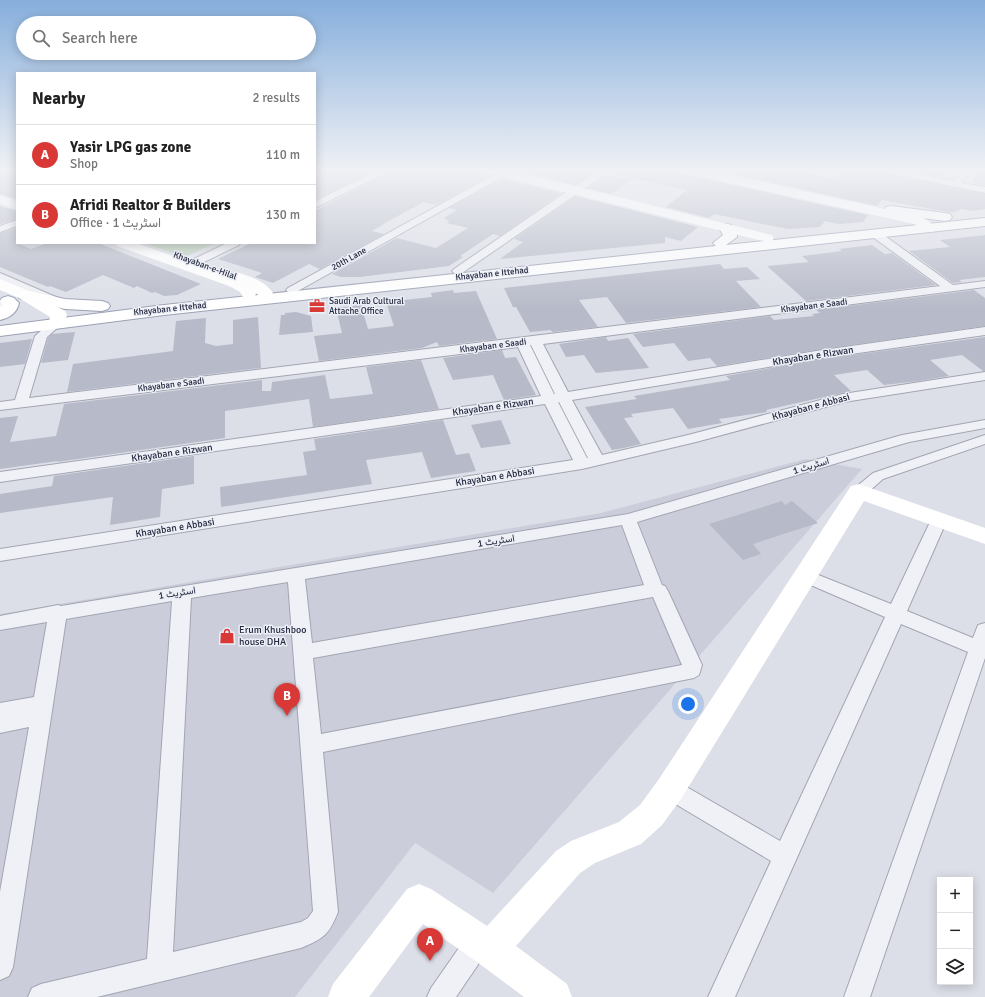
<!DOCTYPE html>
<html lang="en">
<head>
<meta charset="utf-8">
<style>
  body { margin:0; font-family:Signika,Vazirmatn,sans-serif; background:#f2f2f2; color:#222 }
  .controls { position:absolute; right:12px; bottom:12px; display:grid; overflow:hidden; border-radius:0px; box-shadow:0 2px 10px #0003 }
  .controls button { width:36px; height:36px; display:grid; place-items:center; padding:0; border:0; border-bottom:1px solid #e0e0e0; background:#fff; color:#222; font:20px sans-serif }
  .you { position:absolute; left:688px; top:704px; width:14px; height:14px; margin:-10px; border:3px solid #fff; border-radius:50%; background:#1a73e8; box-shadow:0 0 0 6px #1a73e833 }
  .badge { display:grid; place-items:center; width:26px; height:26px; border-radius:50%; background:#d83937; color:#fff; font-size:13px; font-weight:700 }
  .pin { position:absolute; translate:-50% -33px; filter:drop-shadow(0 1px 2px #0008) }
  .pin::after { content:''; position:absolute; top:21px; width:14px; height:12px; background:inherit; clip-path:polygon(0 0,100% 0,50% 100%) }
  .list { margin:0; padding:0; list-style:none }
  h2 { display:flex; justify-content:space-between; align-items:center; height:52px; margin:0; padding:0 16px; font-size:17px }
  h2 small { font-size:13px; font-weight:400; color:#767676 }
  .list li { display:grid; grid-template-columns:26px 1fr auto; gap:12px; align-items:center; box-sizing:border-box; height:60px; padding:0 16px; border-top:1px solid #e0e0e0 }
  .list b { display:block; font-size:15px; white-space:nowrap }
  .list p { margin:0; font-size:13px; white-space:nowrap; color:#767676 }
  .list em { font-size:13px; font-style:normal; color:#767676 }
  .icon { flex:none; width:22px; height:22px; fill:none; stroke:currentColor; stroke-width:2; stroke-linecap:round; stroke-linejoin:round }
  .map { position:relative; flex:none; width:985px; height:997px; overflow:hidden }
  .search { position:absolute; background:#fff; box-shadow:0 2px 10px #0003; left:16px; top:16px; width:300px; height:44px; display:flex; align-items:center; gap:10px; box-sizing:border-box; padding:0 14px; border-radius:22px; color:#767676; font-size:15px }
  .panel { position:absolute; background:#fff; box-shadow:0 2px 10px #0003; left:16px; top:72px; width:300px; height:172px; border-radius:0px }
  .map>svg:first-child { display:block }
</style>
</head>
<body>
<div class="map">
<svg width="985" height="997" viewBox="0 0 985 997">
  <rect width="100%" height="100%" fill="#dddfe8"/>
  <polygon fill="#cbceda" points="806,459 862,469 493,893 415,843 295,997 0,997 0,614 601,513"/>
  <polygon fill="#bfd3bd" points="144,243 216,243 184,257"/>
  <g fill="#b7bac8">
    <polygon points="0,169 17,169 17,199 0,194"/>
    <polygon points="315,169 377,169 318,198 315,197"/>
    <polygon points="394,169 463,169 489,176 436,205 424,202 383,224 384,224 372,231 384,234 320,269 309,264 273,283 255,277 262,273 218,259 251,243 315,243 315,211"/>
    <polygon points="523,169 584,169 595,172 575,185 520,171"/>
    <polygon points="619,169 655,169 676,174 677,170 684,174 868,215 863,222 839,224 825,221 820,227 788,229 714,214 709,218 666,207 687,190 618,175"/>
    <polygon points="712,169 792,169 837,180 847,169 861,169 985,194 985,209 972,211 962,209 955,212 948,212 882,200 877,206"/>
    <polygon points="913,169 948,169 942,177"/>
    <polygon points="981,169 985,169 985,185 972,183"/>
    <polygon points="607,175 631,179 611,194 588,188"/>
    <polygon points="502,179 562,193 500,236 493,234 460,256 463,257 449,266 360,277 341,277 332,274 397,238 436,248 468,228 447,223 449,221 444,218 457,210 449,208"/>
    <polygon points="576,196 698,227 681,241 665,237 665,243 500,259 523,242 514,239"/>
    <polygon points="0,206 17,211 17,219 0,224"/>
    <polygon points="17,228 17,243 31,249 47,243 98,243 201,284 177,295 164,296 155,292 152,293 137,286 134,288 103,275 66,292 50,286 48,287 0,267 0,233"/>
    <polygon points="985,235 985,277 959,280 962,282 953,283 909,251 950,247 940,240"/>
    <polygon points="872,245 885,254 892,253 936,285 806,301 767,266 809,262 802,256 842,251 839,249"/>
    <polygon points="720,264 724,269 747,267 760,279 736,281 761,307 626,323 607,297 579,300 598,327 552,332 551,330 530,332 516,307 513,307 504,288"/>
    <polygon points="453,290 454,293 476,291 497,339 439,346 437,342 422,348 319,361 314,336 342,333 336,308 361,305 368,329 394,326 386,302 432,297 431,293"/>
    <polygon points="974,290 985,298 985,326 816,350 717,366 710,358 688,361 674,343 643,347 633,334 770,316 774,320 814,316 812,314 820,313 816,310"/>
    <polygon points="296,312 311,316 313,332 279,335 281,315 285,315 285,313"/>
    <polygon points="258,317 261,368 67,392 73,364 173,351 176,321 206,318 205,343 216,346 233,344 233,320"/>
    <polygon points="75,332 68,360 41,363 48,338 52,334"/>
    <polygon points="606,337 608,341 628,338 649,368 596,373 584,355 566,357 559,344"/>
    <polygon points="985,337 985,371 983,371 962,355 930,360 949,376 919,381 884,385 867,370 834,375 851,391 766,410 767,412 719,419 722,423 688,429 673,408 631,414 633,417 624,418 641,444 624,448 612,450 585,407 637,399 634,396 730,380 726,376 816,360"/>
    <polygon points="32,339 25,364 0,367 0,343"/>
    <polygon points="502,350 505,358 516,357 536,395 504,400 493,375 453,380 443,358"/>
    <polygon points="421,360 439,409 313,427 309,399 254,407 225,411 225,438 57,462 58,461 0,469 0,418 18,416 10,442 56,436 64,404 262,380 262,391 271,391 272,382 325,375 330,399 373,394 366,367"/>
    <polygon points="443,420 456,455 469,453 476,471 431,478 422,452 366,460 372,484 221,507 220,487 307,475 303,452 316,450 314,439"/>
    <polygon points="501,420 511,444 481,448 471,425"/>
    <polygon points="194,456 194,484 162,489 160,517 110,525 113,497 0,513 0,494 52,486 54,476"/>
    <polygon points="782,501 785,505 792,501 818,523 753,544 761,554 743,560 709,524"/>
  </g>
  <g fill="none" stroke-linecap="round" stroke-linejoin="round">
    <defs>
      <g id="street">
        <polygon points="381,169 393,169 315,208 315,201"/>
        <polygon points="505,169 515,170 296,292 288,292 286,290 288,288"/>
        <polygon points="602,169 613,169 462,273 454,273 452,271 454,269 572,188"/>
        <polygon points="880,169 899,169 954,181 961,169 970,169 962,183 985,187 985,193 884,172"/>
        <polygon points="17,220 17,226 0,232 0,226"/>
        <path d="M 874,230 L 878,231 L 953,285 L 985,281 L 985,287 L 543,344 L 568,392 L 816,351 L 985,327 L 985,335 L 816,359 L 572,400 L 602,455 L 688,435 L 843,394 L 985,372 L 985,380 L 844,402 L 696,442 L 582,469 L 0,561 L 0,549 L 573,460 L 545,404 L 0,482 L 0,472 L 541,396 L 518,347 L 0,410 L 0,402 L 15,400 L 35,336 L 53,320 L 61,320 L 63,323 L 47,337 L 29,398 L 940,286 L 870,235 L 869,233 L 870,231 ZM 530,345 L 531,345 L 555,394 L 554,394 ZM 558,402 L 559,402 L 588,458 L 587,458 Z"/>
        <polygon points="227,243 240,243 239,245 198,265 194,266 189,263 190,261"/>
        <polygon points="0,273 63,300 65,302 63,304 55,304 0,280"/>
        <polygon points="0,300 14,305 16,308 14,311 10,312 0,308"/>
        <path d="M 985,420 L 985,428 L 909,442 L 637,522 L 662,585 L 665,586 L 668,591 L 702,665 L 699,675 L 694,678 L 323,752 L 338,912 C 329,935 323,939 301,948 L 97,997 L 28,997 L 32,988 L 41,984 L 147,959 L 172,601 L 66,619 L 13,967 L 9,976 L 0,980 L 0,892 L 29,727 L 0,733 L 0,703 L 34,697 L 47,622 L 0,630 L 0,616 L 58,605 L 61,606 L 628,514 L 902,435 ZM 622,525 L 644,585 L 312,643 L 305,579 ZM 288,582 L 313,911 L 308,918 L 301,922 L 173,952 L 191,598 ZM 653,597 L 682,665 L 321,734 L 313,658 Z"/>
        <polygon points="985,435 985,444 883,479 865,495 859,496 853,495 851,491 873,473"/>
        <polygon points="939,515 945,516 947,520 907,611 973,638 978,625 985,623 985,658 870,997 844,997 968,652 901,624 735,997 708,997 771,861 662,796 659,789 662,782 670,779 678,782 780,841 885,617 799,580 796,576 799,572 805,570 811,572 891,604 931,520 933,516"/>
        <polygon points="479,928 488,932 492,941 488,950 456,997 427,997 431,988 470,932"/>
      </g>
      <g id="primary">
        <polygon points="891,206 945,213 950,214 952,217 950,220 945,221 886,213 884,210 886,207"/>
        <polygon points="985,218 985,226 164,315 0,336 0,326 164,305 716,246 713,243 723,235 719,228 721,225 726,224 731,225 737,234 737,237 726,245"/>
        <polygon points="25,290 65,299 102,301 108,303 110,306 108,309 102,311 65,309 19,298 17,295 19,292"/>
        <path d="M 8,296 L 14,298 L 19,303 C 17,313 9,318 0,320 L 0,307 L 3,305 L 0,301 L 2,298 Z"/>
      </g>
    </defs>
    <use href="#street" stroke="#a2a5b2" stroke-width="2"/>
    <use href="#primary" stroke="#9ba1b4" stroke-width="2"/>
    <use href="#street" fill="#f0f1f6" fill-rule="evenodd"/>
    <g fill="#fff" fill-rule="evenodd">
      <polygon points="482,169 505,169 772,235 774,238 772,241 767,242 484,172"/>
      <polygon points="678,169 703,169 908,214 924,218 937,228 935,231 930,232 914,224 906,222 684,173"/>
      <polygon points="0,195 17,201 17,210 0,204"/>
      <path d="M 115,243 L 136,243 L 229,276 L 236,272 C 250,276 265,281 273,293 L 271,296 C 264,298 261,298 256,293 L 255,297 L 249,299 L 243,297 L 240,292 L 229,286 L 117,246 Z"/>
      <polygon points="0,279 31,292 65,311 67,315 63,327 57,328 51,327 49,323 50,317 19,298 0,290"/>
      <polygon points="859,484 985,528 985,544 864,501 681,799 662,825 641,844 595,863 580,873 516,946 567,984 572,997 524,997 477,962 423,924 369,997 328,997 333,984 407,889 419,884 431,889 487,926 556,851 571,841 619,822 640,805 659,779 851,486"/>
    </g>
    <use href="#primary" fill="#fff" fill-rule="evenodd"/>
  </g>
  <linearGradient id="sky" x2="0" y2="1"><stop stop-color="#86aedc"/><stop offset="0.55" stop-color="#f0f1f5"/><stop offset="1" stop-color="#f0f1f5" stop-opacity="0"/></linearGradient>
  <rect width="985" height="309" fill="url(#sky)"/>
  <defs>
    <symbol id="office-bare" viewBox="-9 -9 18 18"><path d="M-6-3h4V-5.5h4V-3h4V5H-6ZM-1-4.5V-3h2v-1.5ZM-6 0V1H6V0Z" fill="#d83937" stroke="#eceff6" stroke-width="2.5" paint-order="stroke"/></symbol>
    <symbol id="shop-bare" viewBox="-9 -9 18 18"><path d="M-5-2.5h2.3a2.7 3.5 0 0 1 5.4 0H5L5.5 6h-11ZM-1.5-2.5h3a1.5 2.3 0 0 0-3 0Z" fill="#d83937" stroke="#eceff6" stroke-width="2.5" paint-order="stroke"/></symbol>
  </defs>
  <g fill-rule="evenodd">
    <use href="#office-bare" x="306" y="295" width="22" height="22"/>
    <use href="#shop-bare" x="216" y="625" width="22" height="22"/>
  </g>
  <g text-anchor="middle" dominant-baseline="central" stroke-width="3" stroke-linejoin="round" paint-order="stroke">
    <g font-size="9" fill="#252a40" stroke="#eceff6">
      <text transform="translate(349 259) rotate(-29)">20th Lane</text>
      <text transform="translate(205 266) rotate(20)">Khayaban-e-Hilal</text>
      <text transform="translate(492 274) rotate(-6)">Khayaban e Ittehad</text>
      <text transform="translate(814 306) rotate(-7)">Khayaban e Saadi</text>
      <text transform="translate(170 309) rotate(-6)">Khayaban e Ittehad</text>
      <text transform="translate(493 346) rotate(-7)">Khayaban e Saadi</text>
      <text transform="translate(171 385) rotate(-7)">Khayaban e Saadi</text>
    </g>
    <g font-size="9" fill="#252a40" stroke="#eceff6" text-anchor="start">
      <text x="329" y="301">Saudi Arab Cultural<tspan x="329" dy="10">Attache Office</tspan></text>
    </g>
    <g font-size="10" fill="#252a40" stroke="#eceff6">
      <text transform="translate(813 356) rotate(-9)">Khayaban e Rizwan</text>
      <text transform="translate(493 407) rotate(-8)">Khayaban e Rizwan</text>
      <text transform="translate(811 407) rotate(-15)">Khayaban e Abbasi</text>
      <text transform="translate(172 453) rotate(-8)">Khayaban e Rizwan</text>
      <text transform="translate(811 466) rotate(-17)">اسٹریٹ 1</text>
      <text transform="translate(495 477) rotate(-9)">Khayaban e Abbasi</text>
      <text transform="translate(175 528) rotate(-9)">Khayaban e Abbasi</text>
      <text transform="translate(496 541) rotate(-9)">اسٹریٹ 1</text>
      <text transform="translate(177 593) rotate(-9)">اسٹریٹ 1</text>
    </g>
    <g font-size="10" fill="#252a40" stroke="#eceff6" text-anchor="start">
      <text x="239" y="630">Erum Khushboo<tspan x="239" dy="12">house DHA</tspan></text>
    </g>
  </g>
</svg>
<div class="controls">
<button>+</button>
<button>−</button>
<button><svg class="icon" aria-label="layers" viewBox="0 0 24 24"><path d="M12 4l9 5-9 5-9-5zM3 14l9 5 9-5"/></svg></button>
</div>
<div class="you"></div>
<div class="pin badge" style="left:430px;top:961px">A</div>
<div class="pin badge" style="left:287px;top:716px">B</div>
<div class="search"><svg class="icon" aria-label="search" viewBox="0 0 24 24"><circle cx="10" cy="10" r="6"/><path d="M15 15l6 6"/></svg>Search here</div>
<section class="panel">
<h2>Nearby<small>2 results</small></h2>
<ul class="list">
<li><span class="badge">A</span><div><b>Yasir LPG gas zone</b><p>Shop</p></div><em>110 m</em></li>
<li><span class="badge">B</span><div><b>Afridi Realtor &amp; Builders</b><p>Office · اسٹریٹ 1</p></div><em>130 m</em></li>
</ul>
</section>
</div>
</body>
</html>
